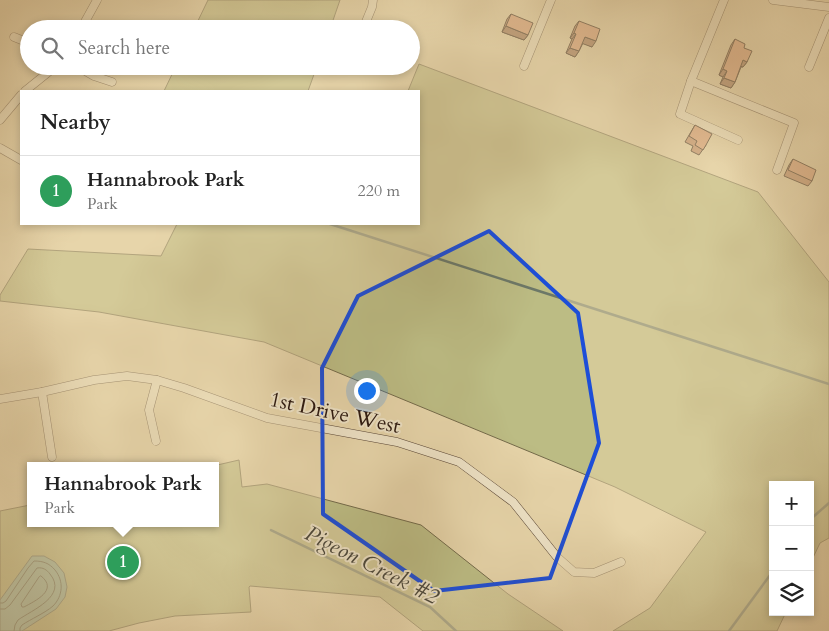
<!DOCTYPE html>
<html lang="en">
<head>
<meta charset="utf-8">
<style>
  body { margin:0; font-family:Cardo,serif; background:#f2f2f2; color:#222 }
  .controls { position:absolute; right:15px; bottom:15px; display:grid; overflow:hidden; border-radius:0px; box-shadow:0 2px 8px #0003 }
  .controls button { width:45px; height:45px; display:grid; place-items:center; padding:0; border:0; border-bottom:1px solid #e0e0e0; background:#fff; color:#222; font:25px sans-serif }
  .you { position:absolute; left:366px; top:390px; width:18px; height:18px; margin:-12px; border:4px solid #fff; border-radius:50%; background:#1a73e8; box-shadow:0 0 0 8px #1a73e833 }
  .badge { display:grid; place-items:center; width:32px; height:32px; border-radius:50%; background:#ea580c; color:#fff; font-size:16px; font-weight:700 }
  .pin { position:absolute; translate:-50% -50%; border:2px solid #fff; box-shadow:0 1px 5px #0006 }
  .popup { position:absolute; left:27px; top:462px; width:192px; height:65px; box-sizing:border-box; display:grid; place-content:center; border-radius:0px; background:#fff; filter:drop-shadow(0 1px 4px #0005); font-size:16px; white-space:nowrap; color:#767676 }
  .popup b { font-size:19px; color:#222 }
  .popup::after { content:''; position:absolute; left:50%; top:100%; margin-left:-10px; border:10px solid transparent; border-top-color:#fff }
  .list { margin:0; padding:0; list-style:none }
  h2 { display:flex; justify-content:space-between; align-items:center; height:65px; margin:0; padding:0 20px; font-size:21px }
  h2 small { font-size:16px; font-weight:400; color:#767676 }
  .list li { display:grid; grid-template-columns:32px 1fr auto; gap:15px; align-items:center; box-sizing:border-box; height:70px; padding:0 20px; border-top:1px solid #e0e0e0 }
  .list b { display:block; font-size:19px; white-space:nowrap }
  .list p { margin:0; font-size:16px; white-space:nowrap; color:#767676 }
  .list em { font-size:16px; font-style:normal; color:#767676 }
  .icon { flex:none; width:28px; height:28px; fill:none; stroke:currentColor; stroke-width:2; stroke-linecap:round; stroke-linejoin:round }
  .map { position:relative; flex:none; width:829px; height:631px; overflow:hidden }
  .search { position:absolute; background:#fff; box-shadow:0 2px 8px #0003; left:20px; top:20px; width:400px; height:55px; display:flex; align-items:center; gap:12px; box-sizing:border-box; padding:0 18px; border-radius:28px; color:#767676; font-size:19px }
  .panel { position:absolute; background:#fff; box-shadow:0 2px 8px #0003; left:20px; top:90px; width:400px; height:135px; border-radius:0px }
  .map>svg:first-child { display:block }
</style>
</head>
<body>
<div class="map">
<svg width="829" height="631" viewBox="0 0 829 631">
  <rect width="100%" height="100%" fill="#e7d5aa"/>
  <filter id="stains"><feTurbulence type="fractalNoise" baseFrequency=".004" numOctaves="4"/><feColorMatrix values="0 0 0 0 .2 0 0 0 0 .09 0 0 0 0 .02 0 0 0 .5 -.17"/></filter>
  <radialGradient id="worn" r=".72"><stop offset=".6" stop-color="#630" stop-opacity="0"/><stop offset="1" stop-color="#630" stop-opacity=".3"/></radialGradient>
  <g fill="#bcbc84" stroke="#736a4a">
    <polygon points="208,0 340,0 330,29 194,29"/>
    <polygon points="419,64 758,192 829,282 829,538 820,543 810,564 810,485 773,485 773,612 786,612 777,631 613,631 650,608 706,532 615,487 264,342 99,312 0,301 0,295 28,249 161,256 177,224 419,224 419,91 408,91"/>
    <polygon points="176,66 317,66 308,91 164,91"/>
    <polygon points="239,460 242,487 267,484 421,525 508,594 563,631 423,631 380,597 250,586 249,587 251,612 175,616 139,623 109,631 0,631 0,511 30,505 31,523 216,523 216,466 213,466"/>
  </g>
  <polygon fill="#98b9a4" stroke="#6c7868" points="32,556 44,556 55,562 64,573 67,587 65,597 56,609 22,631 0,631 0,600"/>
  <g fill="none" stroke-linecap="round" stroke-linejoin="round">
    <g stroke="#61685a" stroke-width="1">
      <path d="M 41,576 C 59,590 35,601 24,607 L 22,607 L 21,604 L 39,577 Z"/>
      <path d="M 0,603 L 3,603 L 6,601 L 28,568 L 34,561 C 43,561 49,563 55,570 C 64,581 63,596 53,606 C 45,613 31,619 22,625 L 20,628 L 20,631"/>
      <path d="M 0,609 L 5,609 L 10,605 L 37,568 C 43,567 47,570 50,574 C 68,596 32,610 18,620 L 15,625 L 14,631"/>
    </g>
    <g stroke="#6c7868" stroke-width="2.5">
      <polyline points="330,224 829,384"/>
      <polyline points="810,520 813,517 829,503"/>
      <polyline points="271,530 430,607 456,631"/>
      <polyline points="729,631 773,571"/>
    </g>
    <defs>
      <g id="street">
        <polyline points="724,0 691,81 680,114 738,140"/>
        <polyline points="773,0 829,7"/>
        <polyline points="81,29 97,0"/>
        <polyline points="363,29 372,7 373,0"/>
        <polyline points="14,37 29,43"/>
        <polyline points="77,66 94,76 112,82"/>
        <polyline points="524,66 551,0"/>
        <polyline points="809,67 829,18"/>
        <polyline points="691,81 794,123 777,170"/>
        <polyline points="25,91 56,66"/>
        <polyline points="0,120 21,95"/>
        <polyline points="0,148 21,160"/>
        <polyline points="42,392 52,457"/>
        <polyline points="0,399 42,392 94,380 127,376 157,380 184,388 267,418 397,442 459,462 513,502 557,557 574,572 594,573 621,562"/>
        <polyline points="156,441 149,410 157,380"/>
      </g>
    </defs>
    <use href="#street" stroke="#594636" stroke-width="9"/>
    <use href="#street" stroke="#efe4c8" stroke-width="8"/>
  </g>
  <g fill="#bc8463" stroke="#2a170f">
    <polygon points="511,14 528,35 524,40 502,32 507,19"/>
    <polygon points="579,21 592,47 583,43 579,51 575,57 566,53 572,39 570,38 575,26"/>
    <polygon points="735,39 744,48 747,62 743,67 741,67 735,82 731,88 720,84 723,77 719,75 731,45"/>
    <polygon points="695,125 706,145 699,155 691,151 693,146 685,142"/>
    <polygon points="793,159 812,181 808,186 784,176 789,165"/>
  </g>
  <g fill="#996c50" stroke="#2a170f">
    <polygon points="506,26 528,35 524,40 502,32"/>
    <polygon points="574,33 576,34 572,39 570,38"/>
    <polygon points="585,37 596,41 592,47 581,43"/>
    <polygon points="570,48 579,51 575,57 566,53"/>
    <polygon points="743,60 747,62 743,67 740,66"/>
    <polygon points="723,69 727,71 723,77 719,75"/>
    <polygon points="724,78 735,82 731,88 720,84"/>
  </g>
  <g fill="#db9a73" stroke="#2a170f">
    <polygon points="511,14 533,23 528,35 506,26"/>
    <polygon points="579,21 600,29 596,41 585,37 579,51 570,48 576,34 574,33"/>
    <polygon points="735,39 745,44 744,48 752,51 747,62 743,60 735,82 724,78 727,71 723,69"/>
    <polygon points="695,125 712,134 706,145 703,150 695,145 697,141 689,136"/>
    <polygon points="793,159 816,170 812,181 788,170"/>
  </g>
  <path d="M0 0H829V631H0ZM 489,231 L 578,313 L 599,443 L 550,578 L 434,591 L 323,514 L 322,368 L 358,296 Z" fill="#e7d5aa" fill-opacity=".55" fill-rule="evenodd"/>
  <path fill="none" stroke="#1d4ed8" stroke-width="4" stroke-linejoin="round" d="M 489,231 L 578,313 L 599,443 L 550,578 L 434,591 L 323,514 L 322,368 L 358,296 Z"/>
  <g text-anchor="middle" dominant-baseline="central" stroke-width="4" stroke-linejoin="round" paint-order="stroke">
    <g font-size="21" fill="#2a170f" stroke="#efe4c8">
      <text transform="translate(335 413) rotate(12)">1st Drive West</text>
    </g>
    <g font-size="22" font-style="italic" fill="#4b483c" stroke="#efe4c8">
      <text transform="translate(372 565) rotate(27)">Pigeon Creek #2</text>
    </g>
  </g>
  <rect width="100%" height="100%" filter="url(#stains)"/>
  <rect width="100%" height="100%" fill="url(#worn)"/>
</svg>
<div class="controls">
<button>+</button>
<button>−</button>
<button><svg class="icon" aria-label="layers" viewBox="0 0 24 24"><path d="M12 4l9 5-9 5-9-5zM3 14l9 5 9-5"/></svg></button>
</div>
<div class="you"></div>
<div class="pin badge" style="left:123px;top:562px;background:#2e9e5b">1</div>
<div class="popup"><b>Hannabrook Park</b>Park</div>
<div class="search"><svg class="icon" aria-label="search" viewBox="0 0 24 24"><circle cx="10" cy="10" r="6"/><path d="M15 15l6 6"/></svg>Search here</div>
<section class="panel">
<h2>Nearby<small></small></h2>
<ul class="list">
<li><span class="badge" style="background:#2e9e5b">1</span><div><b>Hannabrook Park</b><p>Park</p></div><em>220 m</em></li>
</ul>
</section>
</div>
</body>
</html>
